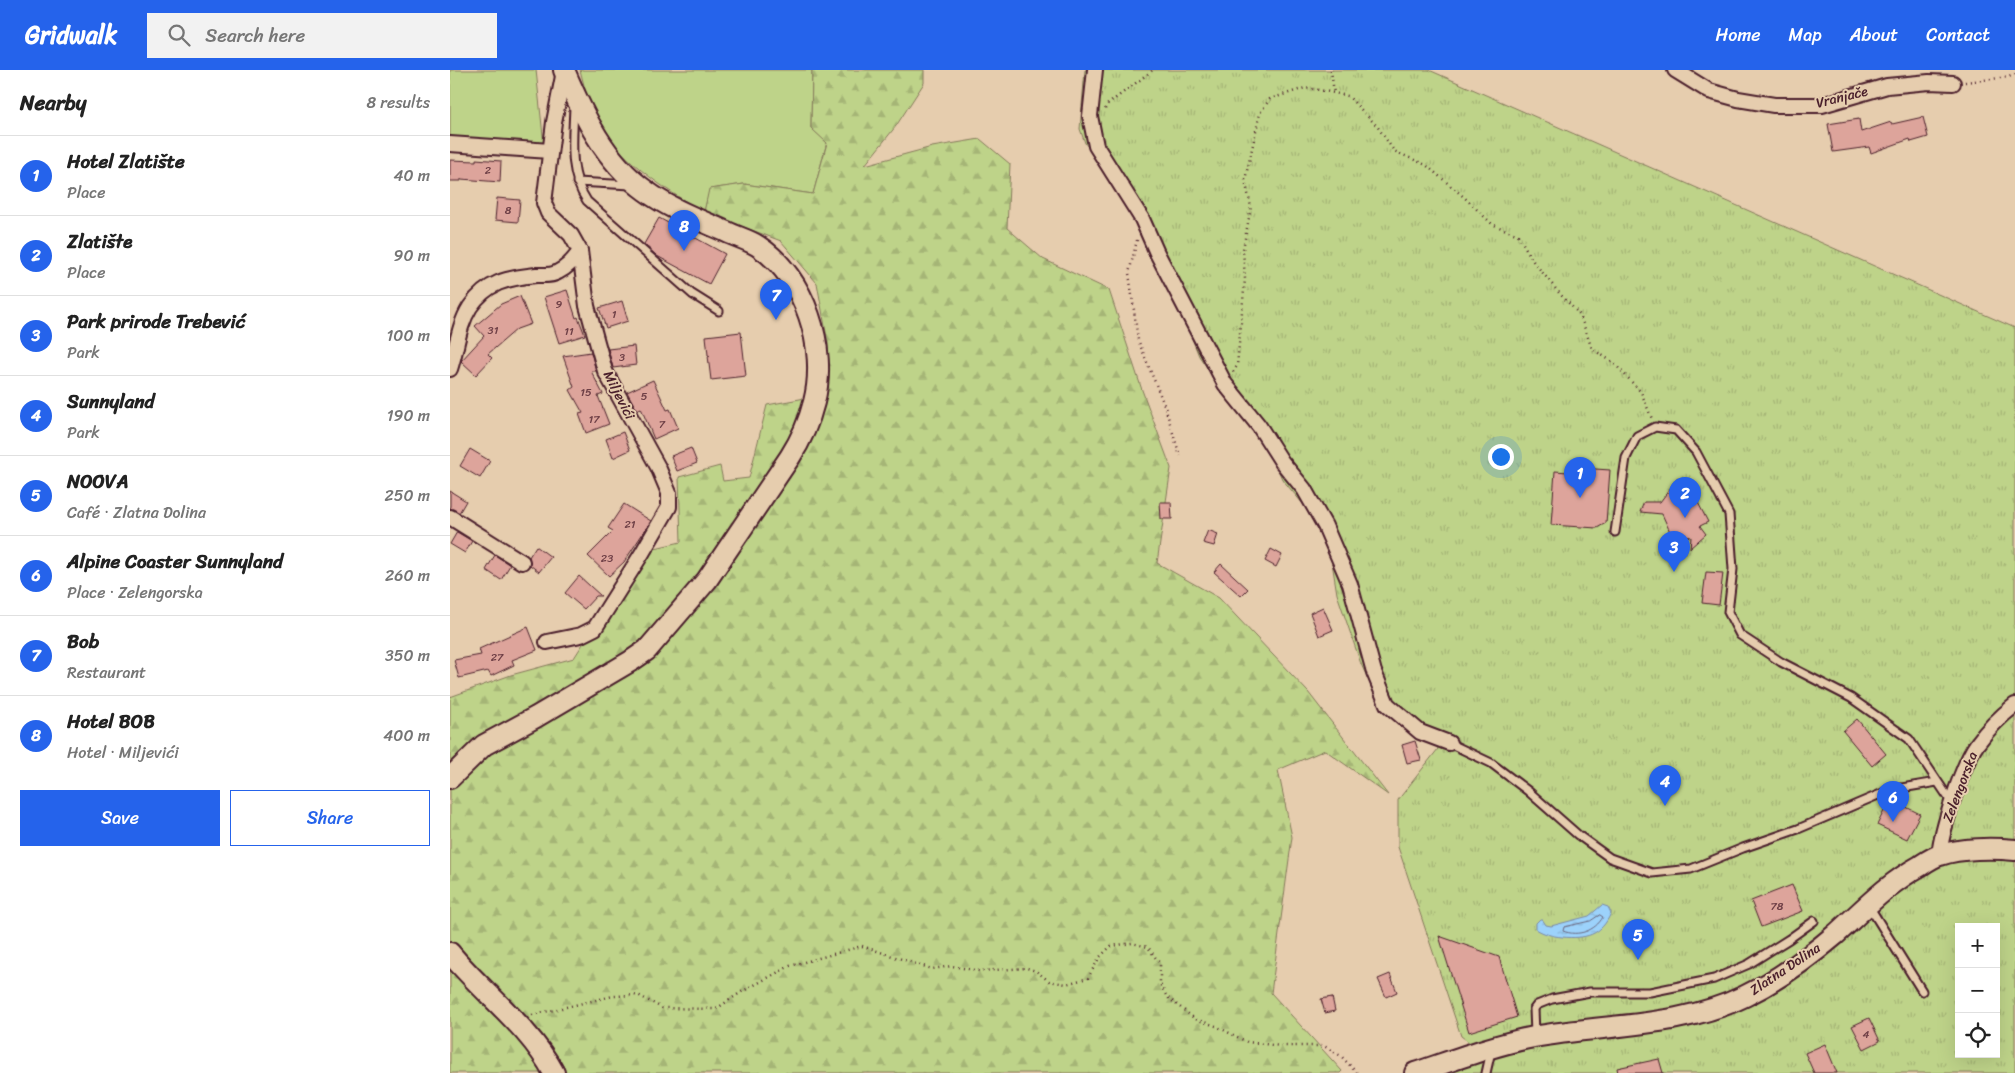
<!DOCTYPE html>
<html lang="en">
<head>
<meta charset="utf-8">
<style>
  body { margin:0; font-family:Sriracha,sans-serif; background:#f2f2f2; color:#222 }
  .controls { position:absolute; right:15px; bottom:15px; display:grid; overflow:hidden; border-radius:0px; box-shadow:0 5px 20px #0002 }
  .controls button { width:45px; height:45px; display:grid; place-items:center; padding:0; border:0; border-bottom:1px solid #e0e0e0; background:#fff; color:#222; font:25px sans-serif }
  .you { position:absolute; left:1050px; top:386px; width:18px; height:18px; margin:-12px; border:4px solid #fff; border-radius:50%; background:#1a73e8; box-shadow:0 0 0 8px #1a73e833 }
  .badge { display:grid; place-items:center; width:32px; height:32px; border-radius:50%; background:#2563eb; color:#fff; font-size:16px; font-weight:700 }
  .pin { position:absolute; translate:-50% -41px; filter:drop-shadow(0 1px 2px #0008) }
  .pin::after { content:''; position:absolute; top:26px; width:18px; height:15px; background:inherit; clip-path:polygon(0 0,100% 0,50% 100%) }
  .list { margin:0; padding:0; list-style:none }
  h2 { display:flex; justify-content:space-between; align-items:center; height:65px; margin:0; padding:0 20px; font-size:21px }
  h2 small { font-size:16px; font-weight:400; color:#767676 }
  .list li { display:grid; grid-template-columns:32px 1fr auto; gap:15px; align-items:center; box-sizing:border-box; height:80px; padding:0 20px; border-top:1px solid #e0e0e0 }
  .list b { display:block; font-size:19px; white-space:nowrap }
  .list p { margin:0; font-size:16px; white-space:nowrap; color:#767676 }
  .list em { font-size:16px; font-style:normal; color:#767676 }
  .actions { display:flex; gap:10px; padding:15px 20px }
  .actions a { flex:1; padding:11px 0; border:1px solid #2563eb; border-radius:0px; text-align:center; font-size:18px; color:#2563eb }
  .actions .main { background:#2563eb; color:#fff }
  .icon { flex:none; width:28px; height:28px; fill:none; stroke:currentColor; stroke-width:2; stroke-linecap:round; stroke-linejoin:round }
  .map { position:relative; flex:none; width:1565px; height:1003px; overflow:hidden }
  header { display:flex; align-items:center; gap:30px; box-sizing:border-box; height:70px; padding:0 25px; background:#2563eb; color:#fff }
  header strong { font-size:24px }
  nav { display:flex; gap:28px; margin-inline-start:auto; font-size:18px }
  .search { width:350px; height:45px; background:#f2f2f2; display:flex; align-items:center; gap:12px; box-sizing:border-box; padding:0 18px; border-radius:0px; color:#767676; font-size:19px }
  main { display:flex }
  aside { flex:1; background:#fff }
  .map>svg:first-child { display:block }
</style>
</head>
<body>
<header>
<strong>Gridwalk</strong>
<div class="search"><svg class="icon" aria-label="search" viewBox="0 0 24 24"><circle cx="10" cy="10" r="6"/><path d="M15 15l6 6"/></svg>Search here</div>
<nav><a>Home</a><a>Map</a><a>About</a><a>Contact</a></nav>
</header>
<main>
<aside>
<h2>Nearby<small>8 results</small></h2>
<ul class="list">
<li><span class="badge">1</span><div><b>Hotel Zlatište</b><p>Place</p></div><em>40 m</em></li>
<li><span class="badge">2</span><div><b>Zlatište</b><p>Place</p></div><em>90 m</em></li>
<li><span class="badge">3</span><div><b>Park prirode Trebević</b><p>Park</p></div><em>100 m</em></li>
<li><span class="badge">4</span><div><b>Sunnyland</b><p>Park</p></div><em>190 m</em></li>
<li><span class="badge">5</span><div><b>NOOVA</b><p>Café · Zlatna Dolina</p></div><em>250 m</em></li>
<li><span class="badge">6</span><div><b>Alpine Coaster Sunnyland</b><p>Place · Zelengorska</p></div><em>260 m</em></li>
<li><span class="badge">7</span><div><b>Bob</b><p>Restaurant</p></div><em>350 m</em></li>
<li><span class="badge">8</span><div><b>Hotel BOB</b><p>Hotel · Miljevići</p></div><em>400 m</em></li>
</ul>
<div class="actions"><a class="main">Save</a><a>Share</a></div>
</aside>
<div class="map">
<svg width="1565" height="1003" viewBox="0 0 1565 1003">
  <defs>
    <pattern id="forest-firs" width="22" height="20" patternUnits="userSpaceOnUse" patternTransform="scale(1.25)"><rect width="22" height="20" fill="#bed389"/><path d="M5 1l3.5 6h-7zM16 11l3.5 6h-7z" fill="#a5b576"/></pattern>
    <pattern id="park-tufts" width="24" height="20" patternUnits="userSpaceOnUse" patternTransform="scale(1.25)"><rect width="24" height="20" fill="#bed389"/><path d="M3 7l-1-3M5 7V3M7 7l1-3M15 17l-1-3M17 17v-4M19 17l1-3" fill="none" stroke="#a5b576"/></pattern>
    <pattern id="water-ripples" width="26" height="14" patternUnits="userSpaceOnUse" patternTransform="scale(1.25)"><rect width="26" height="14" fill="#9cd2fb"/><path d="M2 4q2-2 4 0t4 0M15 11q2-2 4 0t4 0" fill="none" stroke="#88b4d7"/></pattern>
  </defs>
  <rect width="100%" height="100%" fill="#e6cdae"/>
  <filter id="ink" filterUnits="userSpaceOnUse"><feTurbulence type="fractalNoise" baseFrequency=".02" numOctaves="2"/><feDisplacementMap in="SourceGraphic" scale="10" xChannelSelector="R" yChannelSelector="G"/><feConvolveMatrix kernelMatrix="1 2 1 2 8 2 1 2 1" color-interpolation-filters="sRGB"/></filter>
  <g filter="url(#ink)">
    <g fill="#bed389" stroke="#84795a">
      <polygon points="0,0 86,0 94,75 0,69"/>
      <path d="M 130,0 L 362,0 L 361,58 L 377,72 L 363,124 L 294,114 L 260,119 L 254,142 C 213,119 166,87 143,44 C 137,31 134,14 130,0 Z"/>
    </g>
    <polygon fill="url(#forest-firs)" stroke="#84795a" points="362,0 474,0 474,13 446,56 415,95 482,77 530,69 560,94 557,158 593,189 659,220 692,320 721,398 707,493 769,528 858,622 938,725 875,680 828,700 842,767 821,923 892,1001 890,1003 0,1003 0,627 61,605 124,588 192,481 231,472 229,407 270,396 273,411 299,408 317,335 377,324 378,273 367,213 331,171 254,142 259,119 294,114 363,124 377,73 361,58"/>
    <path fill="url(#park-tufts)" stroke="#84795a" fill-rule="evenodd" d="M 635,0 L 979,0 L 1565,258 L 1565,1003 L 974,1003 L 1108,958 L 1074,957 L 1020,973 L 1011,966 L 948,777 L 948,730 L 988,679 L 982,668 L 935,634 L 924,622 L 911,594 L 887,524 L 880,480 L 863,446 L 832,409 L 817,374 L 780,331 L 749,286 L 733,246 L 695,166 L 663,112 L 635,73 L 630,59 ZM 1509,857 L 1546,857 L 1546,984 L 1509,984 Z"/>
    <path fill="url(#water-ripples)" stroke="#7b8aa8" d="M 1152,835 L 1158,837 L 1161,843 C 1151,866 1135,869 1112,867 C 1102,866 1094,864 1086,859 L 1086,853 L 1090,849 L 1092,849 L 1096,855 L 1101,856 L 1139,846 Z"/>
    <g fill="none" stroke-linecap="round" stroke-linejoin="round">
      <path stroke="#6b677e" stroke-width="1" d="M 1150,845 L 1153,847 C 1145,861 1128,867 1113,861 L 1114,857 L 1140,851 Z"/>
    </g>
    <g fill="#dda49b" stroke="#4a1f2b">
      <polygon points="1473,47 1478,67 1461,72 1460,69 1421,83 1419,77 1383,82 1378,54 1409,49 1411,62 1441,52 1442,54"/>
      <polygon points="26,89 51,91 50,112 11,109 11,111 0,111 0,90 26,91"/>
      <polygon points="47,128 70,130 68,152 45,150"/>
      <polygon points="209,148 275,184 259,214 207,186 194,174"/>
      <polygon points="117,220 126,248 128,247 135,265 109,273 94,227"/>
      <polygon points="70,226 81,254 67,259 38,284 42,288 26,305 11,291 34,266 25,256 51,234"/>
      <polygon points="172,231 178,251 156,258 149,238"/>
      <polygon points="291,262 296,306 261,310 258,286 260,286 258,285 256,266"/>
      <polygon points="184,276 186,295 163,298 158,279"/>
      <polygon points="141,282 146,301 141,301 153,324 148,326 159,354 136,363 129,344 133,343 120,320 124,317 113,286"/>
      <polygon points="203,310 217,340 220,339 228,358 204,369 191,338 187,340 177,322"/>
      <polygon points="173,362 180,380 163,388 156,369"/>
      <polygon points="241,378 247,393 227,401 221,386"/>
      <polygon points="20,379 40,391 30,408 10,396"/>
      <polygon points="1131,398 1160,400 1156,453 1147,458 1101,455 1105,401 1131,403"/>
      <polygon points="1228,408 1225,430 1242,421 1258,452 1250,456 1256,464 1240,478 1241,467 1221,464 1212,444 1190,442 1194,432 1210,432"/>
      <polygon points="0,421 16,431 9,443 0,438"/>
      <polygon points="710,432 721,432 722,449 711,449"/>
      <polygon points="174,434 201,451 174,492 159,506 138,486 163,461 158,458"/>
      <polygon points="758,460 768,464 764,476 753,473"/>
      <polygon points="7,462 22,471 15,483 0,474"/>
      <polygon points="86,476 101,487 89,502 80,495 79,487"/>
      <polygon points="821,479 832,485 826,497 815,491"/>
      <polygon points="45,485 60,495 51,510 36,500"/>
      <polygon points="771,494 798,519 791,526 764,502"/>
      <polygon points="1256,502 1273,503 1269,535 1252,533"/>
      <polygon points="129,506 151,526 146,526 134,539 115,523"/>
      <polygon points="873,537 883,560 869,566 860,543"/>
      <polygon points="78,557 87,580 62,590 64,595 41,606 38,601 9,608 4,590 31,585 29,579"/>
      <polygon points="1407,649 1436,684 1422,696 1393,661"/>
      <polygon points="965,671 971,690 957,693 952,675"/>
      <polygon points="1440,729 1470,744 1457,769 1427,755"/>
      <polygon points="1342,815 1353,841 1311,857 1301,831"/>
      <polygon points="989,866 1049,887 1067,947 1019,962"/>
      <polygon points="940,904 947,922 936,927 928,909"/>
      <polygon points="882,927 885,941 875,943 871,929"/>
      <polygon points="1419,948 1430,971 1414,979 1402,956"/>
      <polygon points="1375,974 1387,1003 1364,1003 1355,983"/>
      <polygon points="1209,989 1213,1003 1168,1003 1167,998"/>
    </g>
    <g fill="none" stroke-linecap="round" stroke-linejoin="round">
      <defs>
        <g id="service">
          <path d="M 124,36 C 123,69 118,103 137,131 L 242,224 L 269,241"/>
          <polyline points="127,112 181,115"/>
          <polyline points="1165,462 1176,388 1187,366 1205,357 1226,360 1246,382 1279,444 1283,499 1278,542 1290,565 1331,592 1401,628 1459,669 1502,733"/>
          <polyline points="999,673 1041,693 1078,721 1128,765 1160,788 1202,803 1241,799 1293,778 1348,759 1440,720 1487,712"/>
          <polyline points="1419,836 1472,921"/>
          <polyline points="1085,964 1084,939 1087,935 1102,929 1140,922 1200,922 1264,909 1299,894 1339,869 1364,851"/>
          <polyline points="1036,1003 1041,981"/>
        </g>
        <g id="minor">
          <polyline points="645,0 640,46 646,76 692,149 707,183 775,314 809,356 832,392 854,419 875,456 900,514 924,602 937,634 970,662 999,673"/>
          <polyline points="1225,0 1259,21 1288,29 1324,35 1372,35 1437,16 1479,12 1503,13"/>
          <polyline points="0,74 100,81"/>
          <path d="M 0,299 C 7,278 8,256 20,237 C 37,212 57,208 86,205 C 93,205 102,206 108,202 C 118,197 124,190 130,181"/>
          <polyline points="0,447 72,492"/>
          <polyline points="97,572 131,565 145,558 191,485 219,437 219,423 208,397 155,301 137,236 130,181 121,165 98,143 94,133 104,52 114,1"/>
          <path d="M 1489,785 C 1492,759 1512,695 1527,674 C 1537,660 1551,646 1565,635"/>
        </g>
        <g id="secondary">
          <path d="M 0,708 L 34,675 L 86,647 L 181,591 L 197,580 L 257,510 L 340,387 C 351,370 359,352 364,332 C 378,278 355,207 308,176 C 299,170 287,167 277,162 C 250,150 220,139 196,121 C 155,92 133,45 114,0"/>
          <path d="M 0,883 C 33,923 79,956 104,1003"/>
          <path d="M 965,1003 C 1004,990 1043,975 1084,967 C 1155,954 1230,958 1295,926 C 1328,910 1358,888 1385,865 C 1413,840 1437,814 1470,796 C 1476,792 1483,787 1490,785 C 1511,778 1543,778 1565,780"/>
        </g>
      </defs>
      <use href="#service" stroke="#4a1f2b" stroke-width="11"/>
      <use href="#minor" stroke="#4a1f2b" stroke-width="18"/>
      <use href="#secondary" stroke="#4a1f2b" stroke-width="24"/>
      <g stroke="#4a1f2b" stroke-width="2.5" stroke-dasharray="1 4" stroke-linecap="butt">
        <polyline points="881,0 884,23"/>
        <polyline points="1515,12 1559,7 1565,4"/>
        <polyline points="655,39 658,34 703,0"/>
        <polyline points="687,170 679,203 688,270 715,337 730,386"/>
        <polyline points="783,302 787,296 795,209 793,179 801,137 795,110 810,43 820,29 855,18 870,20 898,26 927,56 944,81 976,95 1014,127 1042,154 1068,165 1083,191 1110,224 1130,245 1142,279 1163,292 1191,322 1202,349"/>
        <polyline points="82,945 163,926 188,925 212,938 266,939 293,921 340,896 412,876 482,899 502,896 529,901 577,898 586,901 599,911 616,914 638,908 649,888 661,876 682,873 698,877 710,894 710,914 717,927 745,949 766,956 797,972 831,976 874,976 891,986 907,1003"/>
      </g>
      <use href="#service" stroke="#e6cdae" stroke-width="7"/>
      <use href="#minor" stroke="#e6cdae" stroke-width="14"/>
      <use href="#secondary" stroke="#e6cdae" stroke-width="20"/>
    </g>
  </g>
  <g text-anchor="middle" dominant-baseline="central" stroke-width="4" stroke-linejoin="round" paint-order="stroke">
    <g font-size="11" fill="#6f4047">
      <text x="38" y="100">2</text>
      <text x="58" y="140">8</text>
      <text x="109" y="234">9</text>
      <text x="164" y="244">1</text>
      <text x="43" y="260">31</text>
      <text x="119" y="261">11</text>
      <text x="172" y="287">3</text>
      <text x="136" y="322">15</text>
      <text x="194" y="326">5</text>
      <text x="144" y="349">17</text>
      <text x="212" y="354">7</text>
      <text x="180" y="454">21</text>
      <text x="157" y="488">23</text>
      <text x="47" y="587">27</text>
      <text x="1327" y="836">78</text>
      <text x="1416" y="964">4</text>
    </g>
    <g font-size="14" fill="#4a1f2b" stroke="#e6cdae">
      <text transform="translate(1392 27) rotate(-14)">Vranjače</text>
      <text transform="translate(169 325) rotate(63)">Miljevići</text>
      <text transform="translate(1510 717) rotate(-69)">Zelengorska</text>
      <text transform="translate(1335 899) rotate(-34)">Zlatna Dolina</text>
    </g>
  </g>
</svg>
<div class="controls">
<button>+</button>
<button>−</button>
<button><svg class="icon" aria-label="locate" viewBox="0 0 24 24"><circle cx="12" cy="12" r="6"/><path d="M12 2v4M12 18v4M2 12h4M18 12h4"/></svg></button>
</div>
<div class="you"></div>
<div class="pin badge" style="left:1130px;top:428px">1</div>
<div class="pin badge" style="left:1235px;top:448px">2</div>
<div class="pin badge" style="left:1224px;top:502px">3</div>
<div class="pin badge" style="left:1215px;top:736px">4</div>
<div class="pin badge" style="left:1188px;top:890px">5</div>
<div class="pin badge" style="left:1443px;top:752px">6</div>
<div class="pin badge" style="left:326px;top:250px">7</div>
<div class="pin badge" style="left:234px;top:181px">8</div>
</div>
</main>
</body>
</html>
